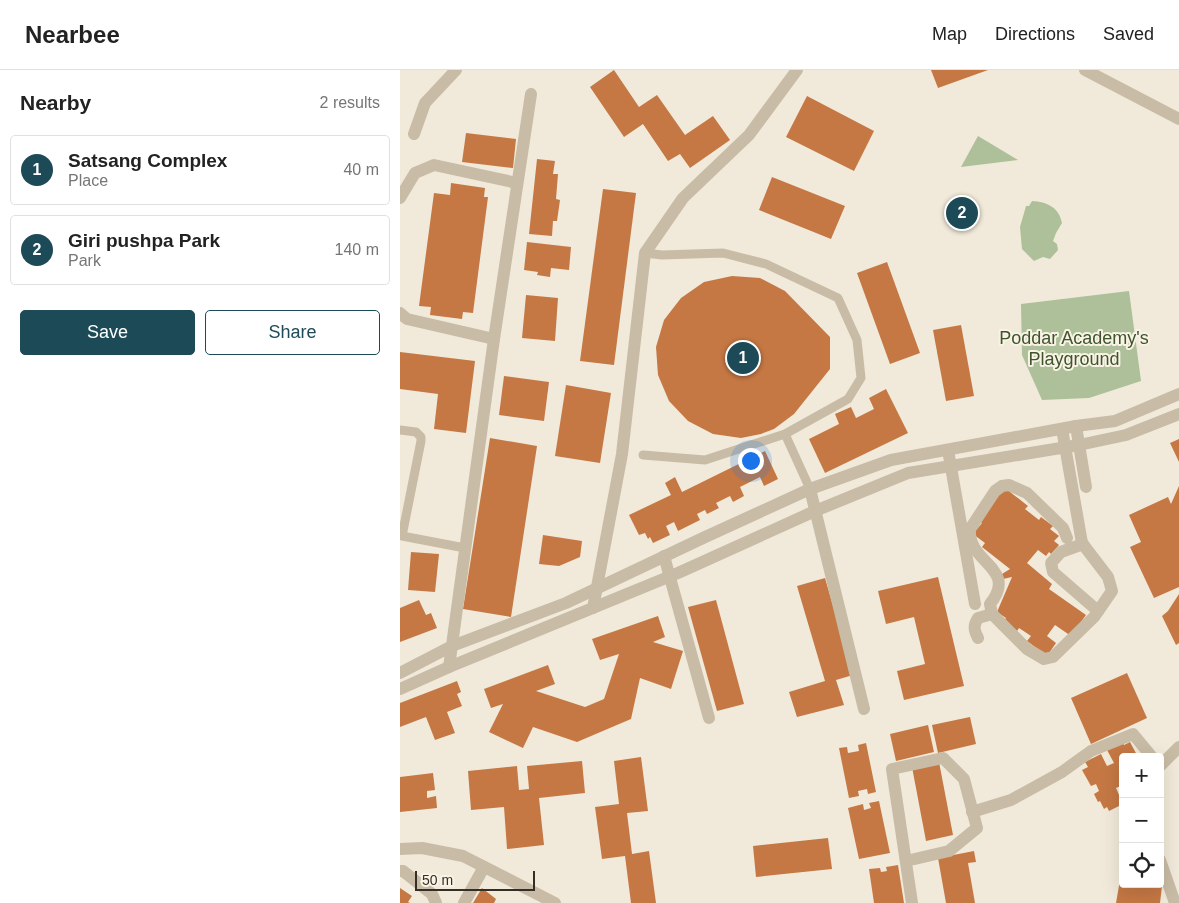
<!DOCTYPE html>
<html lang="en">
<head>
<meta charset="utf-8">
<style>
  body { margin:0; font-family:Helvetica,sans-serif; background:#f2f2f2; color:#222 }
  .controls { position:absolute; right:15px; bottom:15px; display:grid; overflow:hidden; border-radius:5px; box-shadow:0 5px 20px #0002 }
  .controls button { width:45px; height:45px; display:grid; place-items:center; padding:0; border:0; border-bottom:1px solid #e0e0e0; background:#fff; color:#222; font:25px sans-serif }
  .scale { position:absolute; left:15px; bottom:12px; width:120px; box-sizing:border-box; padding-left:5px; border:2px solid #352e27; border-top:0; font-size:14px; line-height:18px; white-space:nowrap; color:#352e27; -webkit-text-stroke:4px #f9f3e6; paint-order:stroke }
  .you { position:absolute; left:350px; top:390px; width:18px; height:18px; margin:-12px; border:4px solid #fff; border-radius:50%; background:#1a73e8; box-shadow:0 0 0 8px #1a73e833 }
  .badge { display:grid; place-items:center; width:32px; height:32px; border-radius:50%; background:#1d4a57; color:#fff; font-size:16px; font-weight:700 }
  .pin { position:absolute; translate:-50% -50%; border:2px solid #fff; box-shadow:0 1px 5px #0006 }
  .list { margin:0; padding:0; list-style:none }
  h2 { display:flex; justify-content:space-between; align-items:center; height:65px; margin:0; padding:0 20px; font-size:21px }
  h2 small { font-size:16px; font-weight:400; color:#767676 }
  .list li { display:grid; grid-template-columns:32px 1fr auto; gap:15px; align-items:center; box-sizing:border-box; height:70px; margin:0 10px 10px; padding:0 10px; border:1px solid #e0e0e0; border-radius:5px }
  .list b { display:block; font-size:19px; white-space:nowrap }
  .list p { margin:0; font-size:16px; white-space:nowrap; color:#767676 }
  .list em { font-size:16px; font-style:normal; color:#767676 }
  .actions { display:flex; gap:10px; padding:15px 20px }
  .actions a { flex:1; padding:11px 0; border:1px solid #1d4a57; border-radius:5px; text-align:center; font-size:18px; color:#1d4a57 }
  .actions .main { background:#1d4a57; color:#fff }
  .icon { flex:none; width:28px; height:28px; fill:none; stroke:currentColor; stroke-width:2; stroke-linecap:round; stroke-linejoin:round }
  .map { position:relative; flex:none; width:779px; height:833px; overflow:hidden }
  header { display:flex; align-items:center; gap:30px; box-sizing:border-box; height:70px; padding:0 25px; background:#fff; border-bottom:1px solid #e0e0e0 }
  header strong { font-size:24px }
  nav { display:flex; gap:28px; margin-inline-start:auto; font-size:18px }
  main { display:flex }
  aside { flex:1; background:#fff }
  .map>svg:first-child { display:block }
</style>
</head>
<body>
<header>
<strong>Nearbee</strong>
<nav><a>Map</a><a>Directions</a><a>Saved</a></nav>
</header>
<main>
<aside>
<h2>Nearby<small>2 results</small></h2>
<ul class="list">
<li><span class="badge">1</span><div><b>Satsang Complex</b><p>Place</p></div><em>40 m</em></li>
<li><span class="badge">2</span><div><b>Giri pushpa Park</b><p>Park</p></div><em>140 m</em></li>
</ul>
<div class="actions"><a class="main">Save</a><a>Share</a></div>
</aside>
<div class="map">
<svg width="779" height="833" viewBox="0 0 779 833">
  <rect width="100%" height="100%" fill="#f1eada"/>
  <g fill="#adc09a">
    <polygon points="578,66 618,90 561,97"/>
    <path d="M 632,131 C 647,132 659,137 662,153 L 656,163 L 653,171 L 657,174 L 658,180 L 650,189 L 643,187 L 634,191 L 622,179 L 620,157 L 626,136 L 629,136 Z"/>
    <polygon points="729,221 741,311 689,328 642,330 622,285 621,234"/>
  </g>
  <g fill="#c57844">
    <polygon points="214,0 239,37 257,25 285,65 313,46 330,70 290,98 280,84 268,91 243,54 224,67 190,17"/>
    <polygon points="531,0 588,0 538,18"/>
    <polygon points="407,26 474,61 454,101 386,67"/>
    <polygon points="66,63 116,69 113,98 62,92"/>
    <polygon points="137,89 155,91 153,104 158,104 156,129 160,130 157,151 153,151 152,166 129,164"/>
    <polygon points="372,107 445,136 431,169 359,140"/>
    <polygon points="51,113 85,118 84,127 88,127 73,243 63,242 62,249 30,245 31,237 19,236 34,123 50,125"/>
    <polygon points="203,119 236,123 214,295 180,291"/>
    <polygon points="127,172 171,177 169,200 151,198 150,207 137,205 138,202 124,200"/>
    <polygon points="487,192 520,283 490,294 457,203"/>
    <polygon points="332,206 360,208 385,221 430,267 430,299 394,344 374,359 361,364 341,368 313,364 288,351 269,331 258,305 256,277 264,250 281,228 304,212"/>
    <polygon points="126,225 158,228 155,271 122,268"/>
    <polygon points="561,255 574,326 546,331 533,260"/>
    <polygon points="0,282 75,291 66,363 34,359 38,324 0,319"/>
    <polygon points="104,306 149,312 144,351 99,345"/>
    <polygon points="166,315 211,323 200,393 155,386"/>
    <polygon points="486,319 508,363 425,403 409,369 439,354 435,344 451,337 456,348 474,339 469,328"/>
    <polygon points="90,368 137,376 111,547 63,539"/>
    <polygon points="779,369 779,392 770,373"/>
    <polygon points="365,381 378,409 364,416 360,407 340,417 344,426 333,432 330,426 316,433 319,438 307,444 305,440 297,444 300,450 278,461 274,452 266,456 270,465 253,473 250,467 248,469 245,463 239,465 229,445 271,425 265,413 275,407 282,422"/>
    <polygon points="779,416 779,517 754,528 730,477 741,472 729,445 768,427 771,434"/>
    <polygon points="605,418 628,436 625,439 639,450 641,447 653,456 650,459 659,466 654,471 659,475 651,484 649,482 646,486 638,480 627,493 652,514 649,519 686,545 671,566 655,555 647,566 656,573 647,586 627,571 631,566 619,558 617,561 604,551 606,548 597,542 612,507 603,509 602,504 610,499 582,477 585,473 573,464 582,453 578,451"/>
    <polygon points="143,465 182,471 180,487 159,496 139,494"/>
    <polygon points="11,482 39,484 35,522 8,520"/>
    <polygon points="538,507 564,616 504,630 497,601 525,594 514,547 486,554 478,521"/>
    <polygon points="425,508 453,605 436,610 444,635 397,647 389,622 425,611 397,516"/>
    <polygon points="779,524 779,573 776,575 762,546 768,541"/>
    <polygon points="19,530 26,545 31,543 37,558 0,572 0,538"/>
    <polygon points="316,530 344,634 317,641 288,537"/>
    <polygon points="258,546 265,567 253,572 283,581 271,619 240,608 231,649 177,672 133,657 123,678 89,662 103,634 91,638 84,619 148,595 155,614 136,621 185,637 204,629 219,584 200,590 192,569"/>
    <polygon points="727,603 747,648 691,674 671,628"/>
    <polygon points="57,611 61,622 57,624 62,636 47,642 55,663 35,670 26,647 0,657 0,633"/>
    <polygon points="570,647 576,674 538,683 532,655"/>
    <polygon points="528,655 534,682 496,691 490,664"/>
    <polygon points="722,671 724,675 730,672 738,687 723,687 723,715 716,718 723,734 709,741 707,737 704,739 700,731 698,732 694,724 699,721 696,714 691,716 682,700 688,697 685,692 701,684 707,696 714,693 707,680"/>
    <polygon points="466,673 476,722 468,724 467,719 458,721 459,726 449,728 439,678 447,677 448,683 459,681 458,675"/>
    <polygon points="241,687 248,741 227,743 232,784 249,781 256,833 231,833 225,786 202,789 195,737 219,734 214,691"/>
    <polygon points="182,691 185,723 139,728 144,775 107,779 104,737 71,740 68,701 117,696 119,720 129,719 127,696"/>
    <polygon points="539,692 553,765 526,771 512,697"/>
    <polygon points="33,703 35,720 27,721 27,728 36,726 37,738 0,742 0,707"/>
    <polygon points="479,731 490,783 459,789 448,738 463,734 464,740 471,738 469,733"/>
    <polygon points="428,768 432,799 356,807 353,776"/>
    <polygon points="574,781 576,792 568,793 575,833 546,833 538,788"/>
    <polygon points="498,795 504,833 474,833 469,799 480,798 481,802 487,801 486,797"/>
    <polygon points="720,810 723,811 723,814 748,814 762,816 760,833 716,833"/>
    <polygon points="0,818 12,826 8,832 10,833 0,833"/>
    <polygon points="82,818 96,829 94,833 73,833"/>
  </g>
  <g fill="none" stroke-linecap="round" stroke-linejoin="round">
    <g stroke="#c9bca6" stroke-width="9">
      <polyline points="0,360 16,362 21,367 21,371 2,466 65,478"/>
      <polyline points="385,364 410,419"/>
      <polyline points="243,385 305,390 385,364 448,329 461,308 457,270 438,228 366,194 323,183 262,185 245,183"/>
    </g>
    <polyline stroke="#c9bca6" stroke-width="12" points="572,742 611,730 662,702 691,681 733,664 752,687"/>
    <g stroke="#c9bca6" stroke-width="12">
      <polyline points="685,0 779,49"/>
      <polyline points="14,64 25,33 56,0"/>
      <polyline points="0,128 15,103 34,95 117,113"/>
      <polyline points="0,243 7,249 94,269"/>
      <polyline points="676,356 686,417"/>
      <path d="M 662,359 L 682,473 L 708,507 L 712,521 L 694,547 L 653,587 L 644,589 L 627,579 L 592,544 L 590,534 C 619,498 567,493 570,459 L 595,421 L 602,416 L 609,415 L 627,423 L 663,458 L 667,468"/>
      <polyline points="548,380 575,534"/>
      <polyline points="410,419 464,639"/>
      <polyline points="683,474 661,482 651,493 653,502 698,541"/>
      <polyline points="264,486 309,648"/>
      <polyline points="193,538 222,384 245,183 283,128 349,65 397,0"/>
      <path d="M 578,568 C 574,560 573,556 578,548 L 592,544"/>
      <polyline points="49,597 94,269 131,24"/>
      <polyline points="760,696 779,677"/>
      <polyline points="760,790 775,833"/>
      <polyline points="506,791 549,781 577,758 564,709 543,688 492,699 512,833"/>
      <polyline points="0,801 3,801 32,824 36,833"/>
      <polyline points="64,833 84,797"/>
    </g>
    <g stroke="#c9bca6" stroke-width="12">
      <polyline points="0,603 52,576 166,533 303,468 410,419 491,390 676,356 715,351 779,324"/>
      <polyline points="0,619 49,597 278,503 415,441 508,403 679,375 726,365 779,344"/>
      <polyline points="0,779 22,778 63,786 155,833"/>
    </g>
  </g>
  <g text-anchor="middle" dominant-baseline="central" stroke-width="4" stroke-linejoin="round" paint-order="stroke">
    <g font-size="18" fill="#3e542b" stroke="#f9f3e6">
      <text x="674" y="268">Poddar Academy's<tspan x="674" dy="21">Playground</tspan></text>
    </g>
  </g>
</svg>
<div class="controls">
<button>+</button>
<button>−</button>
<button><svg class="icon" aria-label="locate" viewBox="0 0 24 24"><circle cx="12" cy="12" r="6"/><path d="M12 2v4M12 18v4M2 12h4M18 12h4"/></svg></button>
</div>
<div class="scale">50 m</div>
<div class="you"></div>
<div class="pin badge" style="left:343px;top:288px">1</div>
<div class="pin badge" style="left:562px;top:143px">2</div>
</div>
</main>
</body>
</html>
